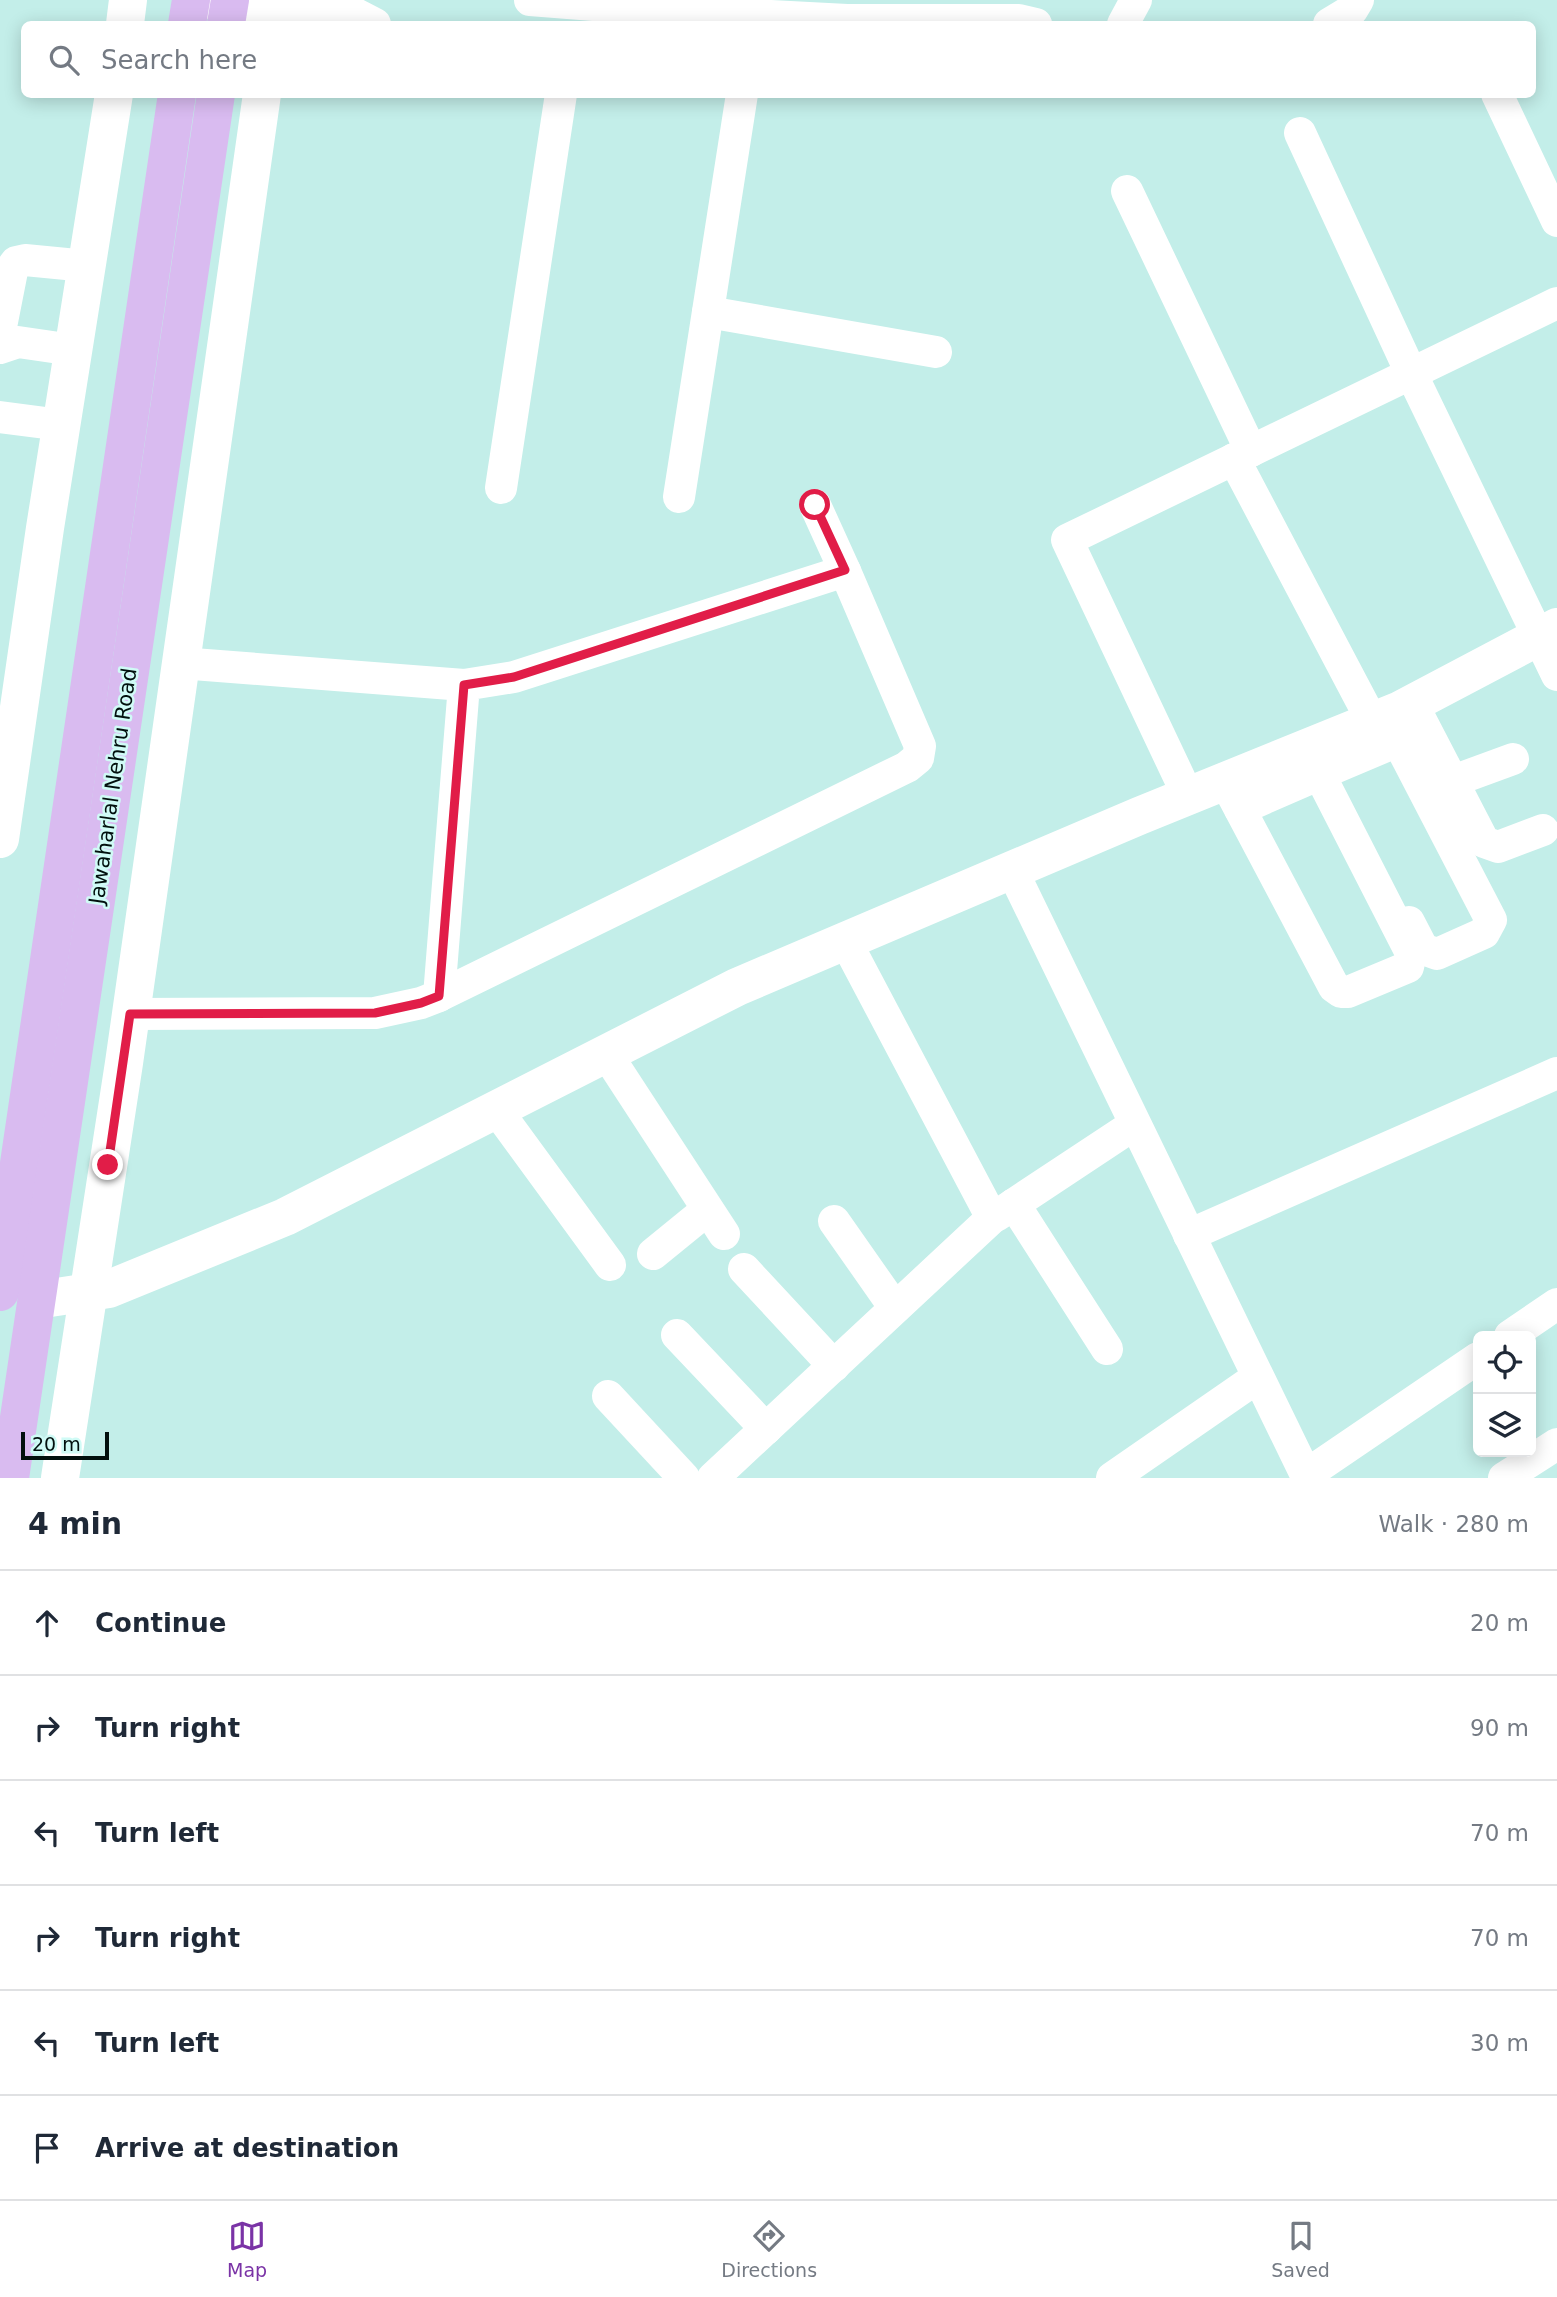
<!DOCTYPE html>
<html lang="en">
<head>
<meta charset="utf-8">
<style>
  body { margin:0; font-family:"DejaVu Sans",sans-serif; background:#f2f2f3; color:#1f2937 }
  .controls { position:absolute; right:21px; bottom:21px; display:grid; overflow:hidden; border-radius:10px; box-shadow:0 4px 18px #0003 }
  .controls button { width:63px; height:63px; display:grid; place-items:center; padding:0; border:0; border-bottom:2px solid #e0e1e3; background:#fff; color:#1f2937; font:35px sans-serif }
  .scale { position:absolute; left:21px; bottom:18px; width:88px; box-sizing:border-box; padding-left:7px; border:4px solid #02100e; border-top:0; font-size:19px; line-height:24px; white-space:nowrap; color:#02100e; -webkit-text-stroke:5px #d0fbf6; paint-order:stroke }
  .stop { position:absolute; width:21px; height:21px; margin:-16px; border:5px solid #e11d48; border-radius:50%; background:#fff }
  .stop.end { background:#e11d48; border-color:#fff; box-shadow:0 2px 7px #0008 }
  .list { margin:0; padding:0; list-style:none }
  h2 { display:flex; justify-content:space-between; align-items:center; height:91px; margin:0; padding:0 28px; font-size:30px }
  h2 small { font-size:23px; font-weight:400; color:#747a83 }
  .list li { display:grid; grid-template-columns:46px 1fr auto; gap:21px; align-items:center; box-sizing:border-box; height:105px; padding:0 28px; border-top:2px solid #e0e1e3 }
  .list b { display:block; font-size:26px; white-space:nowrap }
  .list em { font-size:23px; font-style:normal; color:#747a83 }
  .icon { flex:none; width:38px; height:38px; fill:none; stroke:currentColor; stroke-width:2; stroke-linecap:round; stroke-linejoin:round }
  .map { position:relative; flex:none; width:1557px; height:1478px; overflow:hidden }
  .search { position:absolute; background:#fff; box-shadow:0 4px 18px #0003; left:21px; right:21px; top:21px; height:77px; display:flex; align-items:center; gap:18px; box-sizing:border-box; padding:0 24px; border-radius:10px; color:#747a83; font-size:26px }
  .sheet { height:721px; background:#fff }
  nav { display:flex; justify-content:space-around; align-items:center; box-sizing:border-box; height:98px; border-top:2px solid #e0e1e3; background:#fff; font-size:19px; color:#747a83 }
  nav a { display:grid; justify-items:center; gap:4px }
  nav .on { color:#7a33a6 }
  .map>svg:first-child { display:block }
</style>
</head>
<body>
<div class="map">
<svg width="1557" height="1478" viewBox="0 0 1557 1478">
  <rect width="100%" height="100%" fill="#c3eee9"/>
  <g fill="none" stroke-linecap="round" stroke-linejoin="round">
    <g stroke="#fff" stroke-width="32">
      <polyline points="530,0 657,10 847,20 1019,20 1036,24"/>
      <polyline points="275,5 352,12 375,24"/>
      <polyline points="1123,24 1136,0"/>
      <polyline points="1329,24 1352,10 1358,0"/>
      <polyline points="1497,94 1557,221"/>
      <polyline points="1300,133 1411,373 1557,675"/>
      <polyline points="1127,191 1251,451"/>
      <polyline points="708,312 936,352"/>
      <polyline points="0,332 13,266 16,262 25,260 87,266"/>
      <polyline points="0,348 18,342 73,350"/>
      <polyline points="0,417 61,425"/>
      <polyline points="1234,459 1372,721"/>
      <polyline points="501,488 561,94"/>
      <polyline points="679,497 742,94"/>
      <polyline points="180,663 464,685"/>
      <polyline points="1412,703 1484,842 1498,847 1543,830"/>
      <polyline points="1385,716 1491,920 1484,933 1437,954 1423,949 1409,922"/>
      <polyline points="1327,771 1398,741"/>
      <polyline points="1225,781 1334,987 1341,992 1348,992 1408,967 1411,953 1306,748"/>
      <polyline points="1453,781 1513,759"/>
      <polyline points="1188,796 1067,540 1557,303"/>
      <polyline points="1240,809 1320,774"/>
      <polyline points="1012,870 1306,1475 1478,1358"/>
      <polyline points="439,996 464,685 514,677 845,571 815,505"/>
      <polyline points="130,1014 375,1013 421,1003 439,996 907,767 918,758 920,746 845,571"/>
      <polyline points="606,1053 724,1234"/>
      <polyline points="496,1109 610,1265"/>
      <polyline points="1014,1204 1107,1349"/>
      <polyline points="996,1216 1135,1124"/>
      <polyline points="834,1221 895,1308"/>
      <polyline points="1189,1235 1557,1073"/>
      <polyline points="653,1254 707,1210"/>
      <polyline points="744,1269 834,1366"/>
      <polyline points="677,1335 766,1429"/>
      <polyline points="1510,1336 1557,1304"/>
      <polyline points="608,1396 684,1478"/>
      <polyline points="713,1478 992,1218 845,940"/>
      <polyline points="1112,1478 1258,1377"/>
      <polyline points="1504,1478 1557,1444"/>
    </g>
    <g stroke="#fff" stroke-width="38">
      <polyline points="210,0 275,5"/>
      <polyline points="125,24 128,0"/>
      <polyline points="0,839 45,528 114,94"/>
      <polyline points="37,1300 109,1289 285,1217 737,987 1139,816 1400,710 1557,627"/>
      <polyline points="60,1478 124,1063 262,94"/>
    </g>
    <g stroke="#d9bbf0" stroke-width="38">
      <polyline points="187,24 191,0"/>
      <polyline points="226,24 230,0"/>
      <polyline points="0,1292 177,94"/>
      <polyline points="10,1478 216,94"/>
    </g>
  </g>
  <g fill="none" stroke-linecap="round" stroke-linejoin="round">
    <polyline stroke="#e11d48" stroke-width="9" points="108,1165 130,1014 375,1013 421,1003 439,996 464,685 514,677 845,570 815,505"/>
  </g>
  <g text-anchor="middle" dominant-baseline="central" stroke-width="5" stroke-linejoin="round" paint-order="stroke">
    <g font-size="21" fill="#02100e" stroke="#d0fbf6">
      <text transform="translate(113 786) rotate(-82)">Jawaharlal Nehru Road</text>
    </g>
  </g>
</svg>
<div class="controls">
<button><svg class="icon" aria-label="locate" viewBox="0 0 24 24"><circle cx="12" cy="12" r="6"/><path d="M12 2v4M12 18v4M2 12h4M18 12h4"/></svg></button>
<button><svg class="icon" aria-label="layers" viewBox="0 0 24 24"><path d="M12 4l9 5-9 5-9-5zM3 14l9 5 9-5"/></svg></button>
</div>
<div class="scale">20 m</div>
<div class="stop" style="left:815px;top:505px"></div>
<div class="stop end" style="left:108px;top:1165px"></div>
<div class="search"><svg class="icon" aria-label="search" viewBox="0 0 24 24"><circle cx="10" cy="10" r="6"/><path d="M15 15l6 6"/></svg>Search here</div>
</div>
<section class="sheet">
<h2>4 min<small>Walk · 280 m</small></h2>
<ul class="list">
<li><svg class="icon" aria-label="ahead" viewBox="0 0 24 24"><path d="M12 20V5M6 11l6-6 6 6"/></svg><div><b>Continue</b></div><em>20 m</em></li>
<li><svg class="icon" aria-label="right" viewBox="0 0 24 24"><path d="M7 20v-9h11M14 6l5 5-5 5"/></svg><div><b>Turn right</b></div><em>90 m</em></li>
<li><svg class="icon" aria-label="left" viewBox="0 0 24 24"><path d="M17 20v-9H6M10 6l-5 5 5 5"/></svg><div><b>Turn left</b></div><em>70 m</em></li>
<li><svg class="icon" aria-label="right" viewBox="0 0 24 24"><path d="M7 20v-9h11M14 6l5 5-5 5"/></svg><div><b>Turn right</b></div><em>70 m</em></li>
<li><svg class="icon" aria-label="left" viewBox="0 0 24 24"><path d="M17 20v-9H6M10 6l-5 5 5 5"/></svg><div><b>Turn left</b></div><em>30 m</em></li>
<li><svg class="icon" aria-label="arrive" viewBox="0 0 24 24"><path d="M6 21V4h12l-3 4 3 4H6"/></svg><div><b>Arrive at destination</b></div></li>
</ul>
</section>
<nav>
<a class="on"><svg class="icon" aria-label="map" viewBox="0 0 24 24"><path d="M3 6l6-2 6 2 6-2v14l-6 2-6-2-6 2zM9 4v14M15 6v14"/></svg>Map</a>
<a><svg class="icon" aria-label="directions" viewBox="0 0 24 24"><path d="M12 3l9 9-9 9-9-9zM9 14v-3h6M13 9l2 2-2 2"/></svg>Directions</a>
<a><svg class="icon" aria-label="saved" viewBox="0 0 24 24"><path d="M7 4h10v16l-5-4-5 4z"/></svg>Saved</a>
</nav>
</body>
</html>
